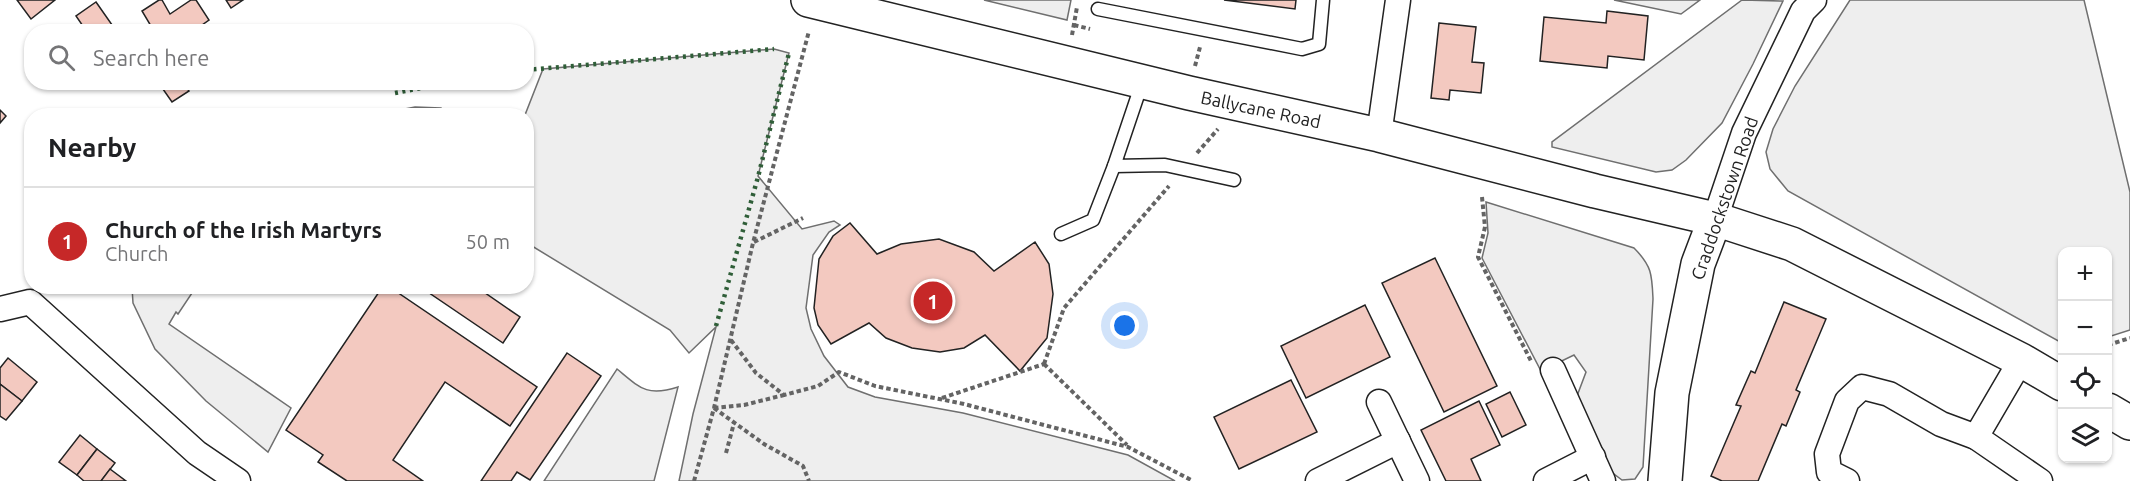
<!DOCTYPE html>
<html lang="en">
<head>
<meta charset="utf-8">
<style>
  body { margin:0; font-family:Ubuntu,sans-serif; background:#f2f2f2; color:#202124 }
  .controls { position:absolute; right:18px; bottom:18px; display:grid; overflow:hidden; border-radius:12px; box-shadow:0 2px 4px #0004 }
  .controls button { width:54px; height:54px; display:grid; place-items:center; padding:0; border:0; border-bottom:2px solid #e0e0e0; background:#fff; color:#202124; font:30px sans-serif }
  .you { position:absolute; left:1125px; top:326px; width:21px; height:21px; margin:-15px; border:4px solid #fff; border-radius:50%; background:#1a73e8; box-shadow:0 0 0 9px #1a73e833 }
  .badge { display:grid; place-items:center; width:39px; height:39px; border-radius:50%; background:#c62828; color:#fff; font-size:20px; font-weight:700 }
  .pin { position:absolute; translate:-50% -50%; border:3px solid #fff; box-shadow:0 2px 6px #0006 }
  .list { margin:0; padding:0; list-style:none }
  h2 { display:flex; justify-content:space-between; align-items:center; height:78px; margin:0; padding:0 24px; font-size:26px }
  h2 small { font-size:20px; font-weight:400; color:#757577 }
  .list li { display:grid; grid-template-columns:39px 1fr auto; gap:18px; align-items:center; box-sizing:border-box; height:108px; padding:0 24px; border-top:2px solid #e0e0e0 }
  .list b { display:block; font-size:22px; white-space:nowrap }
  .list p { margin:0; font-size:20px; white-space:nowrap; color:#757577 }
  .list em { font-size:20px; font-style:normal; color:#757577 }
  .icon { flex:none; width:33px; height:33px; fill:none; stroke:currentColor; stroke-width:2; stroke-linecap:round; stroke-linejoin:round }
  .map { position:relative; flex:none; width:2130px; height:481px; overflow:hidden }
  .search { position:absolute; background:#fff; box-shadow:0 2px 4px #0004; left:24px; top:24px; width:510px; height:66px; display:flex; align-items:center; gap:15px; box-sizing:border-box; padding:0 21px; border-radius:24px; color:#757577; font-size:22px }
  .panel { position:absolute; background:#fff; box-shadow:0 2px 4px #0004; left:24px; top:108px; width:510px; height:186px; border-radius:24px }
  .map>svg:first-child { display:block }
</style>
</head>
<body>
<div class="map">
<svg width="2130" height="481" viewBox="0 0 2130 481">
  <rect width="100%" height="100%" fill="#fff"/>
  <g fill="#eee" stroke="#6f6f6f" stroke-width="1.5">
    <polygon points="984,0 1071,0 1067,20"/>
    <polygon points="1614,0 1700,0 1681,14"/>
    <polygon points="1742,0 1783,1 1753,64 1722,123 1686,160 1672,170 1656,172 1552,147 1552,142"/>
    <polygon points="1850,0 2084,0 2130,192 2130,330 2108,337 2108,252 2062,252 2062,343 1788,191 1770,169 1766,152 1773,129 1795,86"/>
    <polygon points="774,49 789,53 758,176 802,229 834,221 840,225 829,232 813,255 806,308 811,329 824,356 848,387 875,397 963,413 1128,455 1175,481 679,481 693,414 716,327 689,353 670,330 527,243 525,115 543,69"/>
    <polygon points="415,107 441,108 448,115 374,115"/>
    <path d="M 1486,202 L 1634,248 C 1652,266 1652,275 1653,299 L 1643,467 L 1635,479 L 1622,480 L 1610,471 L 1577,396 L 1586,372 L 1574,355 L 1541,371 L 1482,258 L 1488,233 Z"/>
    <polygon points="132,287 196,287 178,314 176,312 169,324 291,408 268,452 206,401 155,349 133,303"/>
    <path d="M 617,369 C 640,388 647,397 678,387 L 654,481 L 544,481 Z"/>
  </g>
  <g fill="#f3c9c0" stroke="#222" stroke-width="1.5">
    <polygon points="17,0 55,0 31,19"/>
    <polygon points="159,0 162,0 170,14 191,0 196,0 209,20 192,32 142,32 151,26 142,11"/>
    <polygon points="226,0 243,0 231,8"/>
    <polygon points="1224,0 1296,0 1295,9"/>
    <polygon points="96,2 117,32 87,32 76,16"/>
    <polygon points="1607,11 1648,16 1644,60 1608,56 1607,68 1540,61 1544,17 1606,23"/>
    <polygon points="1439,23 1476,27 1472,62 1484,63 1481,93 1450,90 1449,100 1431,98"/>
    <polygon points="158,82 183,82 189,91 172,102"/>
    <polygon points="0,110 6,116 0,123"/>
    <polygon points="850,223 877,254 901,244 939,239 974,252 994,271 1035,242 1049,264 1053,294 1047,338 1020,371 985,335 964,348 940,352 912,348 886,338 869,323 831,344 818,325 814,308 819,259 833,236"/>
    <polygon points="1435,258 1497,386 1444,412 1382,283"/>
    <polygon points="383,286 388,286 537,387 510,426 445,382 393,460 423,481 347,481 318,462 323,455 286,430"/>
    <polygon points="419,286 475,286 520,317 503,343"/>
    <polygon points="1784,302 1826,319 1796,390 1800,392 1786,426 1782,424 1758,481 1722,481 1711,476 1741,406 1736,405 1751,371 1755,373"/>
    <polygon points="1365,305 1390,357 1306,398 1281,346"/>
    <polygon points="567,353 601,376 530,480 517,472 511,481 481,481"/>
    <polygon points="8,358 37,382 22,401 0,384 0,368"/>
    <polygon points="1291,380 1317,432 1239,469 1214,417"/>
    <polygon points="0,384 22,401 6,420 0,416"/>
    <polygon points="1510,392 1526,425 1502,437 1486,404"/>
    <polygon points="1479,401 1500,445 1471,459 1481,481 1446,481 1421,430"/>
    <polygon points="80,435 97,449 77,475 59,462"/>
    <polygon points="97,449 115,463 101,481 84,481 77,475"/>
    <polygon points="110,469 126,481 101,481"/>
  </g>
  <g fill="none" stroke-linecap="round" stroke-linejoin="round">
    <defs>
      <g id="lane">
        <polyline points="1098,9 1302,49 1319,44 1323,0"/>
        <polyline points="1142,83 1114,166 1165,165 1234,180"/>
        <polyline points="1061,234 1093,220 1114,166"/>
      </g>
      <g id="street">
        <polyline points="1379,135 1398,0"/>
        <polyline points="1715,219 1744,133 1803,11 1814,0"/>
        <polyline points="0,309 30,302 197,453 238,481"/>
        <polyline points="2021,360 1976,437 2040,481"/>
        <polyline points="1553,370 1603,481"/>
        <polyline points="1379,402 1417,481"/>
        <polyline points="1318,481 1398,441"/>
        <polyline points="1546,481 1593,457"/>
        <polyline points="1847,481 1829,472 1827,454 1847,401 1862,387 1889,394 1941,424 1976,437"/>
      </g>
      <g id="secondary">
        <polyline points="808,0 1189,93 1379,135 1595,191 1715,219 1792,244 2021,360 2062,384"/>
        <polyline points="2108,410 2130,423"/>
        <polyline points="1665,481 1672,393 1698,264 1715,219"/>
      </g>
    </defs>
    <use href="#lane" stroke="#222" stroke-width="15"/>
    <use href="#street" stroke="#222" stroke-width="27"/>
    <use href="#secondary" stroke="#222" stroke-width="36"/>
    <g stroke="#646464" stroke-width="4" stroke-dasharray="4.5 3" stroke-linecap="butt">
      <polyline points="1074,25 1090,29"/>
      <polyline points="1072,35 1077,7"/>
      <polyline points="1195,66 1200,47"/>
      <polyline points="1197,153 1218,129"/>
      <polyline points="1482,197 1485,227 1478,257 1531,361"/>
      <polyline points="754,242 803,218"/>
      <polyline points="731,340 756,373 784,395 818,386 839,372 875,386 964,404 1128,447 1193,481"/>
      <polyline points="2108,345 2130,338"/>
      <polyline points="1044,364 1064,308 1169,186"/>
      <polyline points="1044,364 1127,445"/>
      <polyline points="942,398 1044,364"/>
      <polyline points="714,408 764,444 803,466 809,481"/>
      <polyline points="714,408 744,405 784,395"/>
      <polyline points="726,453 734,423"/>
      <polyline points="694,481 714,408 753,243 809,31"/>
    </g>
    <use href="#lane" stroke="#fff" stroke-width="12"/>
    <use href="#street" stroke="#fff" stroke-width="24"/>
    <use href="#secondary" stroke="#fff" stroke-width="33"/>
    <g stroke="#2f5e38" stroke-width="4.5" stroke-dasharray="3 4.5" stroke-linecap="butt">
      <polyline points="526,70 774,49"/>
      <polyline points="395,93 453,82"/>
      <polyline points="716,326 758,177 789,53"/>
    </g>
  </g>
  <g text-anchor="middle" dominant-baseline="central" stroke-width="4.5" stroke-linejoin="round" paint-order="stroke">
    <g font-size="18" fill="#222" stroke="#fff">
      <text transform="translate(1261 109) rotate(12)">Ballycane Road</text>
      <text transform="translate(1724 198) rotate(-71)">Craddockstown Road</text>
    </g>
  </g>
</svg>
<div class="controls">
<button>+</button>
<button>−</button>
<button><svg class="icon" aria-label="locate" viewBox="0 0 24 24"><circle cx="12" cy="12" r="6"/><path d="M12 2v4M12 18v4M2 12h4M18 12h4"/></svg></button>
<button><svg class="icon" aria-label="layers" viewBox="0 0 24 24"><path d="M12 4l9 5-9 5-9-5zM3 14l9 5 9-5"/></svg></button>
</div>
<div class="you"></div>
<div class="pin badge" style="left:933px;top:301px">1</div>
<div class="search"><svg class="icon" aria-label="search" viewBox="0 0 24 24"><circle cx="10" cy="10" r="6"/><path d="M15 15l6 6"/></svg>Search here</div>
<section class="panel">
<h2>Nearby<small></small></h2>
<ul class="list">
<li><span class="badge">1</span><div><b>Church of the Irish Martyrs</b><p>Church</p></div><em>50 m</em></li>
</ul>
</section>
</div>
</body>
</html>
